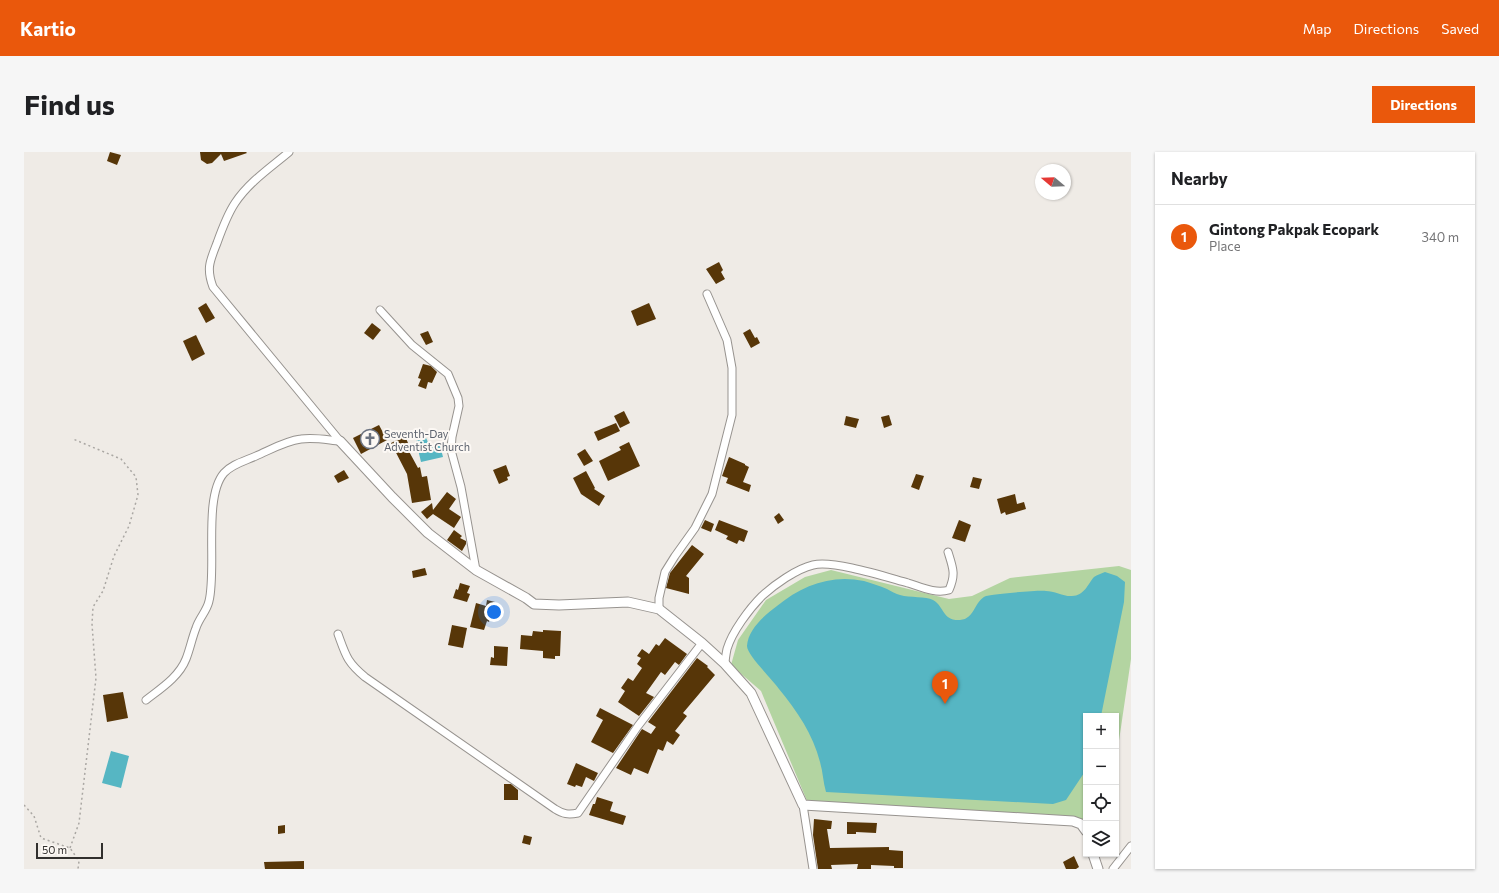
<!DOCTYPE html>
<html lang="en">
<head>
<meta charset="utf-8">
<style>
  body { margin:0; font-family:Commissioner,sans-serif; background:#f6f6f6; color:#202124 }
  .controls { position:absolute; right:12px; bottom:12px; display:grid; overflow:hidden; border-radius:0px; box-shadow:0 1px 3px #0004 }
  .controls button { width:36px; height:36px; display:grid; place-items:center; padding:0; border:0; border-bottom:1px solid #e0e0e0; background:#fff; color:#202124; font:20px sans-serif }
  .compass { position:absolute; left:1011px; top:12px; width:36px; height:36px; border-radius:50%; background:#fff; box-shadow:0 1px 3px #0004; rotate:289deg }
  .scale { position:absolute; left:12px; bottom:10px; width:67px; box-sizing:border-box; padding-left:4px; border:2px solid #312f2d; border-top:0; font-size:11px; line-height:14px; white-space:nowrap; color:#312f2d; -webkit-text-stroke:3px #fcf8f4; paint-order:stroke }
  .you { position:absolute; left:470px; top:460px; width:14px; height:14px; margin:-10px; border:3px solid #fff; border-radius:50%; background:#1a73e8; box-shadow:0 0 0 6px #1a73e833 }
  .badge { display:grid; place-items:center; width:26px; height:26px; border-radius:50%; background:#ea580c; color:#fff; font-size:13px; font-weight:700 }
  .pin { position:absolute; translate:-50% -33px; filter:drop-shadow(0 1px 2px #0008) }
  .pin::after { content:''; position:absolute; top:21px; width:14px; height:12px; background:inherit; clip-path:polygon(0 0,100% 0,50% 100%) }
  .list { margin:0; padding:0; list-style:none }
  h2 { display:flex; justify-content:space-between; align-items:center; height:52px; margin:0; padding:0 16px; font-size:17px }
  h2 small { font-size:13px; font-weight:400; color:#757577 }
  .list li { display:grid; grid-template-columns:26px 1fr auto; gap:12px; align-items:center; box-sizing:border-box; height:64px; padding:0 16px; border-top:1px solid #e0e0e0 }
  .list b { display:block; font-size:15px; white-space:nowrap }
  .list p { margin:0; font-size:13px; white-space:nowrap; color:#757577 }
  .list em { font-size:13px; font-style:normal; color:#757577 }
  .icon { flex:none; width:22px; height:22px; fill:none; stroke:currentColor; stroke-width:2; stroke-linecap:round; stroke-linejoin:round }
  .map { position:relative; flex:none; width:1107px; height:717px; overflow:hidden; border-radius:0px }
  header { display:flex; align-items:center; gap:24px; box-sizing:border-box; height:56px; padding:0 20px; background:#ea580c; color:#fff }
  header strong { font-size:19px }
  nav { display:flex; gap:22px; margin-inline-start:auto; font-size:14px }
  .intro { display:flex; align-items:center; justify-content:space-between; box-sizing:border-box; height:96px; padding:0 24px }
  h1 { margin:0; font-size:28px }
  .button { padding:10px 18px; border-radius:0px; background:#ea580c; color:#fff; font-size:14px; font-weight:700 }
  main { display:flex; gap:24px; padding:0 24px }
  aside { flex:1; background:#fff; border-radius:0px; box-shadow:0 1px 3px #0004 }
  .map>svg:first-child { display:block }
</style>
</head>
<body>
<header>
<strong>Kartio</strong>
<nav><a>Map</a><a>Directions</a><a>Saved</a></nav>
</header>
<div class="intro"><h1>Find us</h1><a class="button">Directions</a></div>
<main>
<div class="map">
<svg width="1107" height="717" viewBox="0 0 1107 717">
  <rect width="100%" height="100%" fill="#efebe6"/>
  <polygon fill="#b3d4a1" points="1095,414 1107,418 1107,507 1092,609 1092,564 1062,564 1062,669 786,656 737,539 707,513 714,488 742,448 781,425 807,418 925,447 948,444 986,426"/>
  <g fill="#56b6c3">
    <polygon points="402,286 405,292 410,295 416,293 419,305 397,310 392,289"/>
    <path d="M 1081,420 L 1093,424 L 1101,430 L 1100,450 L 1077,564 L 1062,564 L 1062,618 L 1042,648 L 1029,652 L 802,640 C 799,630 799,620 796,610 C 789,582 773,559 755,537 C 749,528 723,503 723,494 C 724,477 741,463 753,454 C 778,433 808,422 840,429 C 847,431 856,434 863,437 C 867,439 872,442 876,443 C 886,446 902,444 909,448 C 921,455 918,469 936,468 C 951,467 950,449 962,444 C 968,442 1015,438 1022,439 C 1030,439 1041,445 1048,444 C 1060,444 1064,432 1070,425 C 1073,423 1078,421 1081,420 Z"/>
    <polygon points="87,599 105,604 97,636 78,631"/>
  </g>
  <g fill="#573608">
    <polygon points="86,0 97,3 93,13 83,9"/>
    <polygon points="176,0 222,0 223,1 200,9 197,2 188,11 183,12 177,8"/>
    <polygon points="695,110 699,118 697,120 701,127 692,132 682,117"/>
    <polygon points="182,151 191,166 182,171 174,156"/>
    <polygon points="625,151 632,167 613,174 607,159"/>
    <polygon points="348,171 357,178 349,188 340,181"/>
    <polygon points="726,177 731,186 733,185 736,191 727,196 719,181"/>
    <polygon points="404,179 409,190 402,193 396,182"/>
    <polygon points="172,183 181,202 168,209 159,189"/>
    <polygon points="399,212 407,214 413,220 408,231 404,230 402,237 394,234 397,227 394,226"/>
    <polygon points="600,259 606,271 596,276 590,264"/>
    <polygon points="865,263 868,273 860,276 857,265"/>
    <polygon points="822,264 835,267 832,276 820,273"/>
    <polygon points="592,271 596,279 574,289 570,280"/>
    <polygon points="355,273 363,288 337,302 329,286"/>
    <polygon points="381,284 384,291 381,292 394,316 396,315 398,325 403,324 407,348 388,351 383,322 367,291"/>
    <polygon points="605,290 616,314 584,329 575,309 597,298 595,295"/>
    <polygon points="561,297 569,309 560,314 553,302"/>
    <polygon points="705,305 721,312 721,313 725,315 719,330 727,333 725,340 702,331 704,326 698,324"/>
    <polygon points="482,313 486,324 483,325 484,328 475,332 469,318"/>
    <polygon points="320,318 325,326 314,331 310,324"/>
    <polygon points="562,319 571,336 570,337 581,344 575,354 557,342 549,326"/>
    <polygon points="892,322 900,324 895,338 887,335"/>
    <polygon points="949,325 958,327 955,337 946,335"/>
    <polygon points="423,340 432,347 425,357 437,365 430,376 409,362 403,367 397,360 408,351 409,358"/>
    <polygon points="991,342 993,352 1000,350 1002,357 982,363 981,360 977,362 973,347"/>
    <polygon points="755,361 760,368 754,372 750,365"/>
    <polygon points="681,368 690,372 687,380 677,376"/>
    <polygon points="695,368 724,379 720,390 715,388 713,392 702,387 704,384 691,378"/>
    <polygon points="935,368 947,373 941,390 928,386"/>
    <polygon points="430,378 438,384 436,386 442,389 442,392 438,399 423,388"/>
    <polygon points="668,393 680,402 662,424 665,426 665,442 642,436 646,421"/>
    <polygon points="401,416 403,423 389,426 388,419"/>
    <polygon points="436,431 446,434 443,441 446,442 443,450 429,446 432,437 434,438"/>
    <polygon points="463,448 471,450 465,470 463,469 460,478 446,475 452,451 462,454"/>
    <polygon points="428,473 443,476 439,496 424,493"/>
    <polygon points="519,478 537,479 536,504 531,504 531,507 519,506 519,499 496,497 497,483 508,484 509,479 519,480"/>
    <polygon points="641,486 663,502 655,513 651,510 641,523 637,520 622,541 630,545 615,564 594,550 601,539 597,536 604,526 609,529 618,516 613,512 617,506 613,504 618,497 625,502 632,492 635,494"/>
    <polygon points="470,494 484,495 483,514 466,513 467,505 470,506"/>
    <polygon points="673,506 684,514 683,515 691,523 659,561 663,564 651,579 656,583 649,593 643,589 639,599 634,597 624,622 610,616 607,623 592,616 618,577 627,582 632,575 624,570"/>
    <polygon points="99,540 104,566 83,570 79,543"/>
    <polygon points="576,556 609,573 589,601 567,590 579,568 572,564"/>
    <polygon points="552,611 574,621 570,629 562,625 558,635 552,633 551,635 543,632"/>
    <polygon points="480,632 487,632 494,638 494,648 480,648"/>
    <polygon points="573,645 589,650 586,659 602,664 599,673 565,663 569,652 571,652"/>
    <polygon points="790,667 808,669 807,677 803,677 806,696 865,695 865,698 879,699 879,716 870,716 870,714 847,713 847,717 833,717 834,712 807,713 808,717 794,717 789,683"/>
    <polygon points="823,670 853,671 852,681 832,680 832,682 823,682"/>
    <polygon points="261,673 261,681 254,682 254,674"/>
    <polygon points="500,683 508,685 506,693 498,691"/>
    <polygon points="1050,704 1055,715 1052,717 1042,717 1039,710"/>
    <polygon points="280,709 280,717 241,717 240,710"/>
  </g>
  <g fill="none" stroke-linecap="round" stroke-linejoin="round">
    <defs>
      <g id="minor">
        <path d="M 265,0 C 246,16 225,30 211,51 C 203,63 198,77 193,91 C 186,109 182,116 189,135 L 316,289"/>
        <polyline points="356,158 388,193 424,222 434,246 435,254 428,285 427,298 437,335 452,418"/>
        <polyline points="635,457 635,446 641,420 651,404 671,376 688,342 708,263 708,216 703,188 683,142"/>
        <path d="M 314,482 C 322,504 323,510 341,525 L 531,657 C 539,662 544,663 554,661 L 614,574 L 678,491"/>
        <path d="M 701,512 C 701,507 702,502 703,497 C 708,480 725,457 738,444 C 750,433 772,417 789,413 C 810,408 862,425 884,431 C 897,435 911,442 925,438 C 932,422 929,416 924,400"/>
        <path d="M 122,548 C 136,537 155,525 162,507 C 166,497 168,486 172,476 C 175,466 183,459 185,449 C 193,417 179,345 200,321 C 208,312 221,309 232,304 C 246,298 261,289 277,287 C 290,285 304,288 316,289"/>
        <polyline points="779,653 789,717"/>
        <polyline points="1089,717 1107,694"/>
      </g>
      <g id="tertiary">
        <polyline points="316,289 368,345 404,381 452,418 502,446 510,452 535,453 604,450 635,457 678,491 701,512 727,541 779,653 1049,669 1057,672 1062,679"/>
        <polyline points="1069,702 1074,717"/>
      </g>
    </defs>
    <use href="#minor" stroke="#97938f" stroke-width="9"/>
    <use href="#tertiary" stroke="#97938f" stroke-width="11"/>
    <g stroke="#aaa7a3" stroke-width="1.5" stroke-dasharray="2 3" stroke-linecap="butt">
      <polyline points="0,653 10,664 17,686 46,696 55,709 54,717"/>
      <polyline points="46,696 55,671 72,526 68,472 69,455 79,439 90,404 105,374 114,343 112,325 97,307 49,287"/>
    </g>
    <use href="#minor" stroke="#fff" stroke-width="7"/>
    <use href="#tertiary" stroke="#fff" stroke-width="9"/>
  </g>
  <defs>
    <symbol id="church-ring" viewBox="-11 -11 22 22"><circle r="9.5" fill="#fcf8f4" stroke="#6b7280" stroke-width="1.5"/><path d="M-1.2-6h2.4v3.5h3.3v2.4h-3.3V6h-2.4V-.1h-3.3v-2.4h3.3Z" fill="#6b7280"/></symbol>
  </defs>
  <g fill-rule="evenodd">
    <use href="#church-ring" x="335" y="276" width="22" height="22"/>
  </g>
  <g text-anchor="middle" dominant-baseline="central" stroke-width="4" stroke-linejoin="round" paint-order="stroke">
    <g font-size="11" fill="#5b616d" stroke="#fcf8f4" text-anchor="start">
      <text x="360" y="281">Seventh-Day<tspan x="360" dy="13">Adventist Church</tspan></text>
    </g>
  </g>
</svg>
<div class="controls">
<button>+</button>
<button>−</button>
<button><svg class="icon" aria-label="locate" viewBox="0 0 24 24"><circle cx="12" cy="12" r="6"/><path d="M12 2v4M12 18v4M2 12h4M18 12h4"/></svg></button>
<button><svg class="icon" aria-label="layers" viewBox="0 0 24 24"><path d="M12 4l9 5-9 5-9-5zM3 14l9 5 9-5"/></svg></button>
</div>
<svg class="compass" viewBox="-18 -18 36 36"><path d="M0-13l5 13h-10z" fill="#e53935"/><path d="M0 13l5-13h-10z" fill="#757577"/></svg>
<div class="scale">50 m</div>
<div class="you"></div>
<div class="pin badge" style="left:921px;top:552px">1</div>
</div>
<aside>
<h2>Nearby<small></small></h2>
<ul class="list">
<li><span class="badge">1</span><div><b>Gintong Pakpak Ecopark</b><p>Place</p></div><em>340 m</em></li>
</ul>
</aside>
</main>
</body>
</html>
